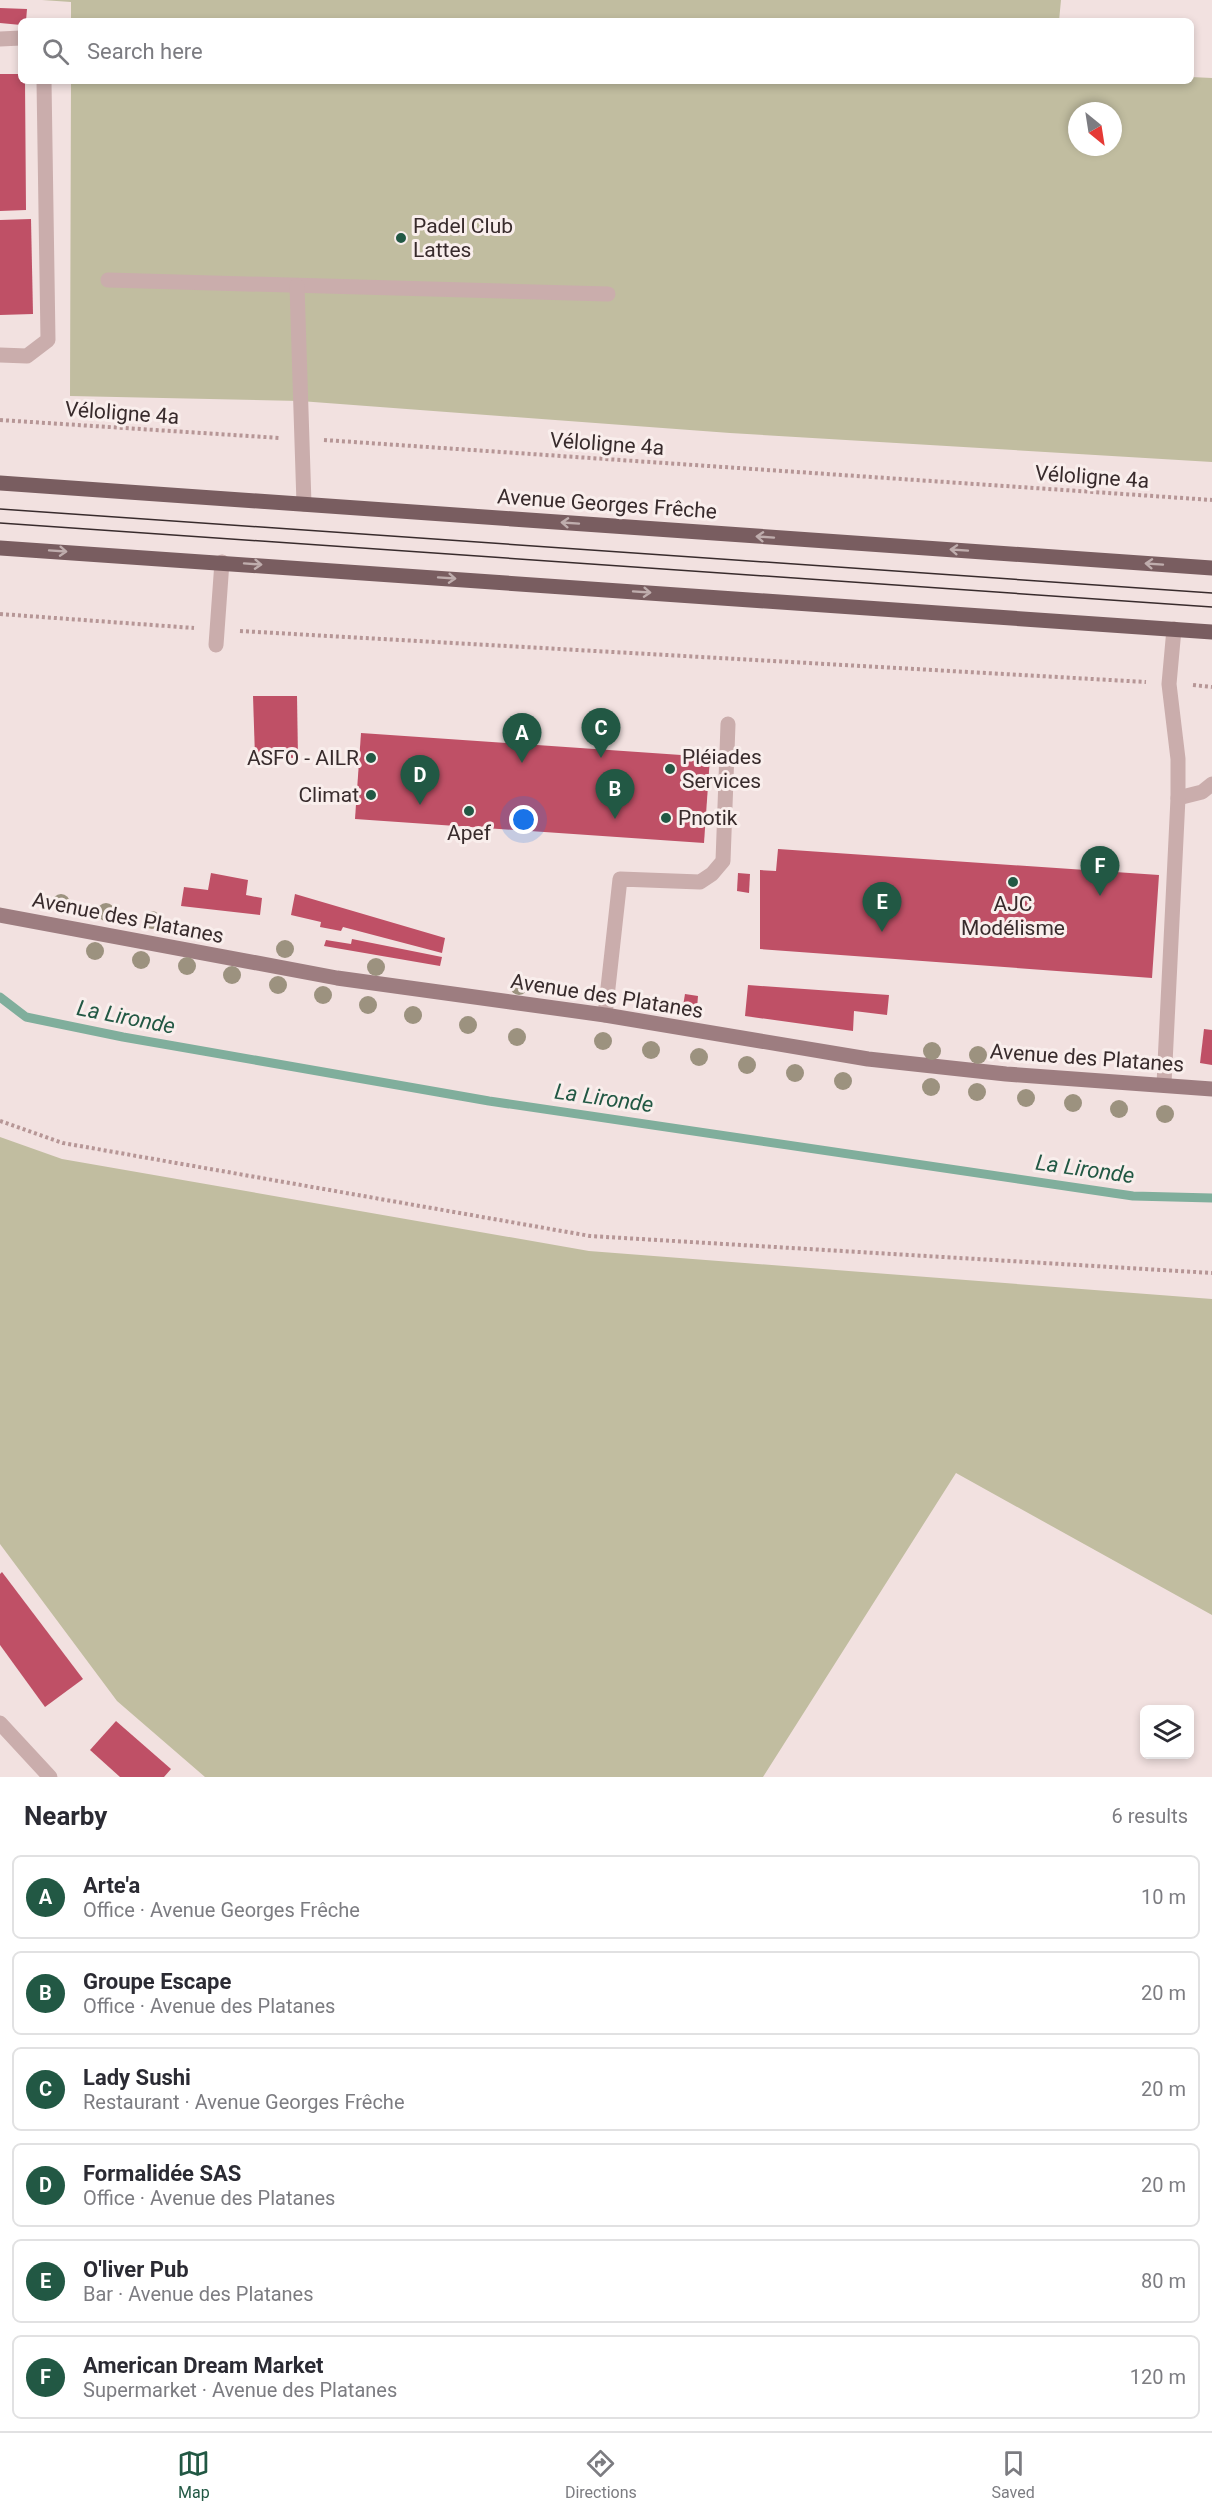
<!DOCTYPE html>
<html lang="en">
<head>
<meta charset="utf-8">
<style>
  body { margin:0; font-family:Roboto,sans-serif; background:#f7f7f7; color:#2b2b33 }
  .controls { position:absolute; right:18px; bottom:18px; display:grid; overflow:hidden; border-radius:9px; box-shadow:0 3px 9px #0003 }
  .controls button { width:54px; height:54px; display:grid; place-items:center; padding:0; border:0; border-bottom:2px solid #e1e1e2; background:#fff; color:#2b2b33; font:30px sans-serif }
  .compass { position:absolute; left:1068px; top:102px; width:54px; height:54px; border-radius:50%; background:#fff; box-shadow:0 3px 9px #0003; rotate:150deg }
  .you { position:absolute; left:524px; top:820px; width:21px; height:21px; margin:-15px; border:4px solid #fff; border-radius:50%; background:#1a73e8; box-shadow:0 0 0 9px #1a73e833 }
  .badge { display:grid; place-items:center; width:39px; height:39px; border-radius:50%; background:#225844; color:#fff; font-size:20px; font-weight:700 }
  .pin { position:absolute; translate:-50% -50px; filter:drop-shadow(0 2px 3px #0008) }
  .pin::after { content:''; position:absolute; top:32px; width:21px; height:18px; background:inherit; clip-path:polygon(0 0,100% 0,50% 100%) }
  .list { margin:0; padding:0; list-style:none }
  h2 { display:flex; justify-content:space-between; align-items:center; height:78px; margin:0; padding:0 24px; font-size:26px }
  h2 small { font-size:20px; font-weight:400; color:#7c7c81 }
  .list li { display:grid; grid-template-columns:39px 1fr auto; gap:18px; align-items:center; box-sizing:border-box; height:84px; margin:0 12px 12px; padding:0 12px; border:2px solid #e1e1e2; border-radius:9px }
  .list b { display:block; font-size:22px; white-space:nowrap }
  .list p { margin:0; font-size:20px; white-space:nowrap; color:#7c7c81 }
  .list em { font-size:20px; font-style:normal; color:#7c7c81 }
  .icon { flex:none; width:33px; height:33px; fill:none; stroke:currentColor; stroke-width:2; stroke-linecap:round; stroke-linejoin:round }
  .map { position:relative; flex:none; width:1212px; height:1777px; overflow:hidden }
  .search { position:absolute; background:#fff; box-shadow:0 3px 9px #0003; left:18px; right:18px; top:18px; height:66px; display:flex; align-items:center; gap:15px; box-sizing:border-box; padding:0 21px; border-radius:9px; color:#7c7c81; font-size:22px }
  .sheet { height:654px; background:#fff }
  nav { display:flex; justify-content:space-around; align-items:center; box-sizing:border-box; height:84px; border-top:2px solid #e1e1e2; background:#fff; font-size:16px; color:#7c7c81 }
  nav a { display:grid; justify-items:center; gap:3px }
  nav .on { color:#225844 }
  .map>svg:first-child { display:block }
</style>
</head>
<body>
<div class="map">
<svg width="1212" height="1777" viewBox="0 0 1212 1777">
  <rect width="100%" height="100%" fill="#f2e1e0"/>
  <g fill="#c1bda0" fill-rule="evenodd">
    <polygon points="42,0 1061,0 1059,21 71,21 71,2"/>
    <path d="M 1191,77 L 1212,78 L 1212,462 L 730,433 L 300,401 L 70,396 L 71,81 L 1191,81 ZM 1077,111 L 1113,111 L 1113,147 L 1077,147 Z"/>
    <polygon points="0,1137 62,1159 589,1251 1212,1299 1212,1615 956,1473 763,1777 205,1777 117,1701 0,1544"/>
  </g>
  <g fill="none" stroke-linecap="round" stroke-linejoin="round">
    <polyline stroke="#80ae9c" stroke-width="9" points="0,997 26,1017 123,1037 489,1101 1133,1196 1212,1198"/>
  </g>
  <g fill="#bf5066">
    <polygon points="0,8 27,9 26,21 21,21 21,25 0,23"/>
    <polygon points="0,74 21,74 21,81 25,81 26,210 0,211"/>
    <polygon points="31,219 33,314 0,315 0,220"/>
    <polygon points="253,696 297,696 298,758 255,757"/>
    <polygon points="361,733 710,757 704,843 355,819"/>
    <polygon points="778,849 1159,875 1152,978 760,949 760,870 776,871"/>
    <polygon points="211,873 248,880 246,895 262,898 260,915 181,906 184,887 208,890"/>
    <polygon points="738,873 750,874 749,893 737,891"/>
    <polygon points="295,894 445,938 442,953 343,927 341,931 320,927 321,922 291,915"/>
    <polygon points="352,939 442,957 440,966 324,946 326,940 351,944"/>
    <polygon points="748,985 889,995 887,1015 854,1011 853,1031 745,1016"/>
    <polygon points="685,994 698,996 697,1008 683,1006"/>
    <polygon points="1204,1029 1212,1030 1212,1065 1200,1063"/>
    <polygon points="2,1572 83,1679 45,1707 0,1645 0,1574"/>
    <polygon points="116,1721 171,1769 164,1777 120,1777 90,1750"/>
  </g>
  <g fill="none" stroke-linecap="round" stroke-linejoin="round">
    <g stroke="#b69696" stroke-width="4" stroke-dasharray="3 3" stroke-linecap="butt">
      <polyline points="0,420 280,438"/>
      <polyline points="324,440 1212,500"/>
      <polyline points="0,614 194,628"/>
      <polyline points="240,631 1146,682"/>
      <polyline points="1193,685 1212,687"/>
      <polyline points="0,1121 63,1143 590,1236 1212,1273"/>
    </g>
    <g stroke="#caadac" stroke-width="15">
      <polyline points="0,39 21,38"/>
      <polyline points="108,280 608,294"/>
      <polyline points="297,286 304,504"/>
      <polyline points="0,355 27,356 48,340 44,81"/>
      <polyline points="216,645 222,562"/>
      <polyline points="1178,798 1202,792 1212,784"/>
      <polyline points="605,1015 620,879 700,882 712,874 723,861 728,724"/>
      <polyline points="1164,1084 1178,798 1178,759 1169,684 1174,629"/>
    </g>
    <polyline stroke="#caadac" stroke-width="15" points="0,1723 50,1777"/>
    <polyline stroke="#9d7d80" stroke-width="15" points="0,915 337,978 605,1015 868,1059 1006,1074 1212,1089"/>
    <g stroke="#795d60" stroke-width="15">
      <polyline points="0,483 1212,568"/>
      <polyline points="0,548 1212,632"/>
    </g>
    <g stroke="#382b2c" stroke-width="1.5">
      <polyline points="0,509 1212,593"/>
      <polyline points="0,523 1212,607"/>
    </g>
  </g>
  <g fill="#9c927f">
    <circle cx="61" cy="903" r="9"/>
    <circle cx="106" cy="912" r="9"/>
    <circle cx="152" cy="920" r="9"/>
    <circle cx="285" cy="949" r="9"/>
    <circle cx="95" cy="951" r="9"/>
    <circle cx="141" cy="960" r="9"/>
    <circle cx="187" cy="966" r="9"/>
    <circle cx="376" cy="967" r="9"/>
    <circle cx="232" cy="975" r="9"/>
    <circle cx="278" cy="985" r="9"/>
    <circle cx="519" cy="986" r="9"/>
    <circle cx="323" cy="995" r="9"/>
    <circle cx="368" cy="1005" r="9"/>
    <circle cx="413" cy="1015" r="9"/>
    <circle cx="468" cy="1025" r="9"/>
    <circle cx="517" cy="1037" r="9"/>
    <circle cx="603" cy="1041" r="9"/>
    <circle cx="651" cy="1050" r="9"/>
    <circle cx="932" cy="1051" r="9"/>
    <circle cx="978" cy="1055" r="9"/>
    <circle cx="699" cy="1057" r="9"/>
    <circle cx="747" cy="1065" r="9"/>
    <circle cx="795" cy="1073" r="9"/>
    <circle cx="843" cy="1081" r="9"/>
    <circle cx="931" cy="1087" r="9"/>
    <circle cx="977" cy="1092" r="9"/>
    <circle cx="1026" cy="1098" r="9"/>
    <circle cx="1073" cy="1103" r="9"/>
    <circle cx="1119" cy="1109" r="9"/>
    <circle cx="1165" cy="1114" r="9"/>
  </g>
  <defs><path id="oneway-shaft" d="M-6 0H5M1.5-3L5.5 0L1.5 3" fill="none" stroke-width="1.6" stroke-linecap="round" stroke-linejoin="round" transform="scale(1.5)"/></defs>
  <g stroke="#bfadad">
    <use href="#oneway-shaft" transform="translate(570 523) rotate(-176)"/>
    <use href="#oneway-shaft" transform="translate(765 537) rotate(-176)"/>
    <use href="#oneway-shaft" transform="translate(959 550) rotate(-176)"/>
    <use href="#oneway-shaft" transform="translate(58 551) rotate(4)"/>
    <use href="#oneway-shaft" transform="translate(253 564) rotate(4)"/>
    <use href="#oneway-shaft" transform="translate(1154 564) rotate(-176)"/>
    <use href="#oneway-shaft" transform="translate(447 578) rotate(4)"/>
    <use href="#oneway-shaft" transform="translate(642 592) rotate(4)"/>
  </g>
  <g fill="#225844" stroke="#f9eeec" stroke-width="2">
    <circle cx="401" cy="238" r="6"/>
    <circle cx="371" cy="758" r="6"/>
    <circle cx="670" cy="769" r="6"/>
    <circle cx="371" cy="795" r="6"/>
    <circle cx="469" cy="811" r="6"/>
    <circle cx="666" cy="818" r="6"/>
    <circle cx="1013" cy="882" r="6"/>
  </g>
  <g text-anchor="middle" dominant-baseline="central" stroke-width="6" stroke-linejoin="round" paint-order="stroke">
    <g font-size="21" fill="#382b2c" stroke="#f9eeec" text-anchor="start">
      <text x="413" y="226">Padel Club<tspan x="413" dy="24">Lattes</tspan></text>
      <text x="682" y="757">Pléiades<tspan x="682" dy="24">Services</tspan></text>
      <text x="359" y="758" text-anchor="end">ASFO - AILR</text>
      <text x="359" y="795" text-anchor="end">Climat</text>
      <text x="678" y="818">Pnotik</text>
      <text x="469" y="833" text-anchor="middle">Apef</text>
      <text x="1013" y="904" text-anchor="middle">AJC<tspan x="1013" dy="24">Modélisme</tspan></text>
    </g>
    <g font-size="21" fill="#382b2c" stroke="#f9eeec">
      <text transform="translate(122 413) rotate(4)">Véloligne 4a</text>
      <text transform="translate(607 444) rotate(4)">Véloligne 4a</text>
      <text transform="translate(1092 477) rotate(4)">Véloligne 4a</text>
      <text transform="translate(607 504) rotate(4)">Avenue Georges Frêche</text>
      <text transform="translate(128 918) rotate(11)">Avenue des Platanes</text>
      <text transform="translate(607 996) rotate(9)">Avenue des Platanes</text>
      <text transform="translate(1087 1058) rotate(4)">Avenue des Platanes</text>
    </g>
    <g font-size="22" font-style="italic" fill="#225844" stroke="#f9eeec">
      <text transform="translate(126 1017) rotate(11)">La Lironde</text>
      <text transform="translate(604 1098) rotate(8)">La Lironde</text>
      <text transform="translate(1085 1169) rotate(8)">La Lironde</text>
    </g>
  </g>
</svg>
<div class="controls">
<button><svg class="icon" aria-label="layers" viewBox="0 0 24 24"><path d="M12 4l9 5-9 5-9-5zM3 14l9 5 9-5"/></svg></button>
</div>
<svg class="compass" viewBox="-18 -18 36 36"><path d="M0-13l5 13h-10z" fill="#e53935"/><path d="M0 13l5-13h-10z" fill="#7c7c81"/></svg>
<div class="you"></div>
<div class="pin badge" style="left:522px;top:763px">A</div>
<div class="pin badge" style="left:615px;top:819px">B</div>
<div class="pin badge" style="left:601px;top:758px">C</div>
<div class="pin badge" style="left:420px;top:805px">D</div>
<div class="pin badge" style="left:882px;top:932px">E</div>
<div class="pin badge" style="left:1100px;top:896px">F</div>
<div class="search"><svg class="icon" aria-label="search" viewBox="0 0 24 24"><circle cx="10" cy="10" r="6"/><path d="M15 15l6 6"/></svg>Search here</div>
</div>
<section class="sheet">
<h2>Nearby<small>6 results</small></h2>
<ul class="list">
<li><span class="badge">A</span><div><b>Arte'a</b><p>Office · Avenue Georges Frêche</p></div><em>10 m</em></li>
<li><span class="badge">B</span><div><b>Groupe Escape</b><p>Office · Avenue des Platanes</p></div><em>20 m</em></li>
<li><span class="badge">C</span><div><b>Lady Sushi</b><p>Restaurant · Avenue Georges Frêche</p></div><em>20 m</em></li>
<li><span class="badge">D</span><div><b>Formalidée SAS</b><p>Office · Avenue des Platanes</p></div><em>20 m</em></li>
<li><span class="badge">E</span><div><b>O'liver Pub</b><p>Bar · Avenue des Platanes</p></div><em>80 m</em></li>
<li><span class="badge">F</span><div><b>American Dream Market</b><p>Supermarket · Avenue des Platanes</p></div><em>120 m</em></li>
</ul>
</section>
<nav>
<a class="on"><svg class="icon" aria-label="map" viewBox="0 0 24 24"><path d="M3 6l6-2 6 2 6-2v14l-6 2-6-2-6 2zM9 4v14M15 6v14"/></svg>Map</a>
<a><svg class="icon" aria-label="directions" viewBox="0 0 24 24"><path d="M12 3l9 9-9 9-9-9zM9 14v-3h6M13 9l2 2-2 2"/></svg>Directions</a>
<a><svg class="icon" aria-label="saved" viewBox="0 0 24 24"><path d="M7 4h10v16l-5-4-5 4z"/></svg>Saved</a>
</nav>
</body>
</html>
